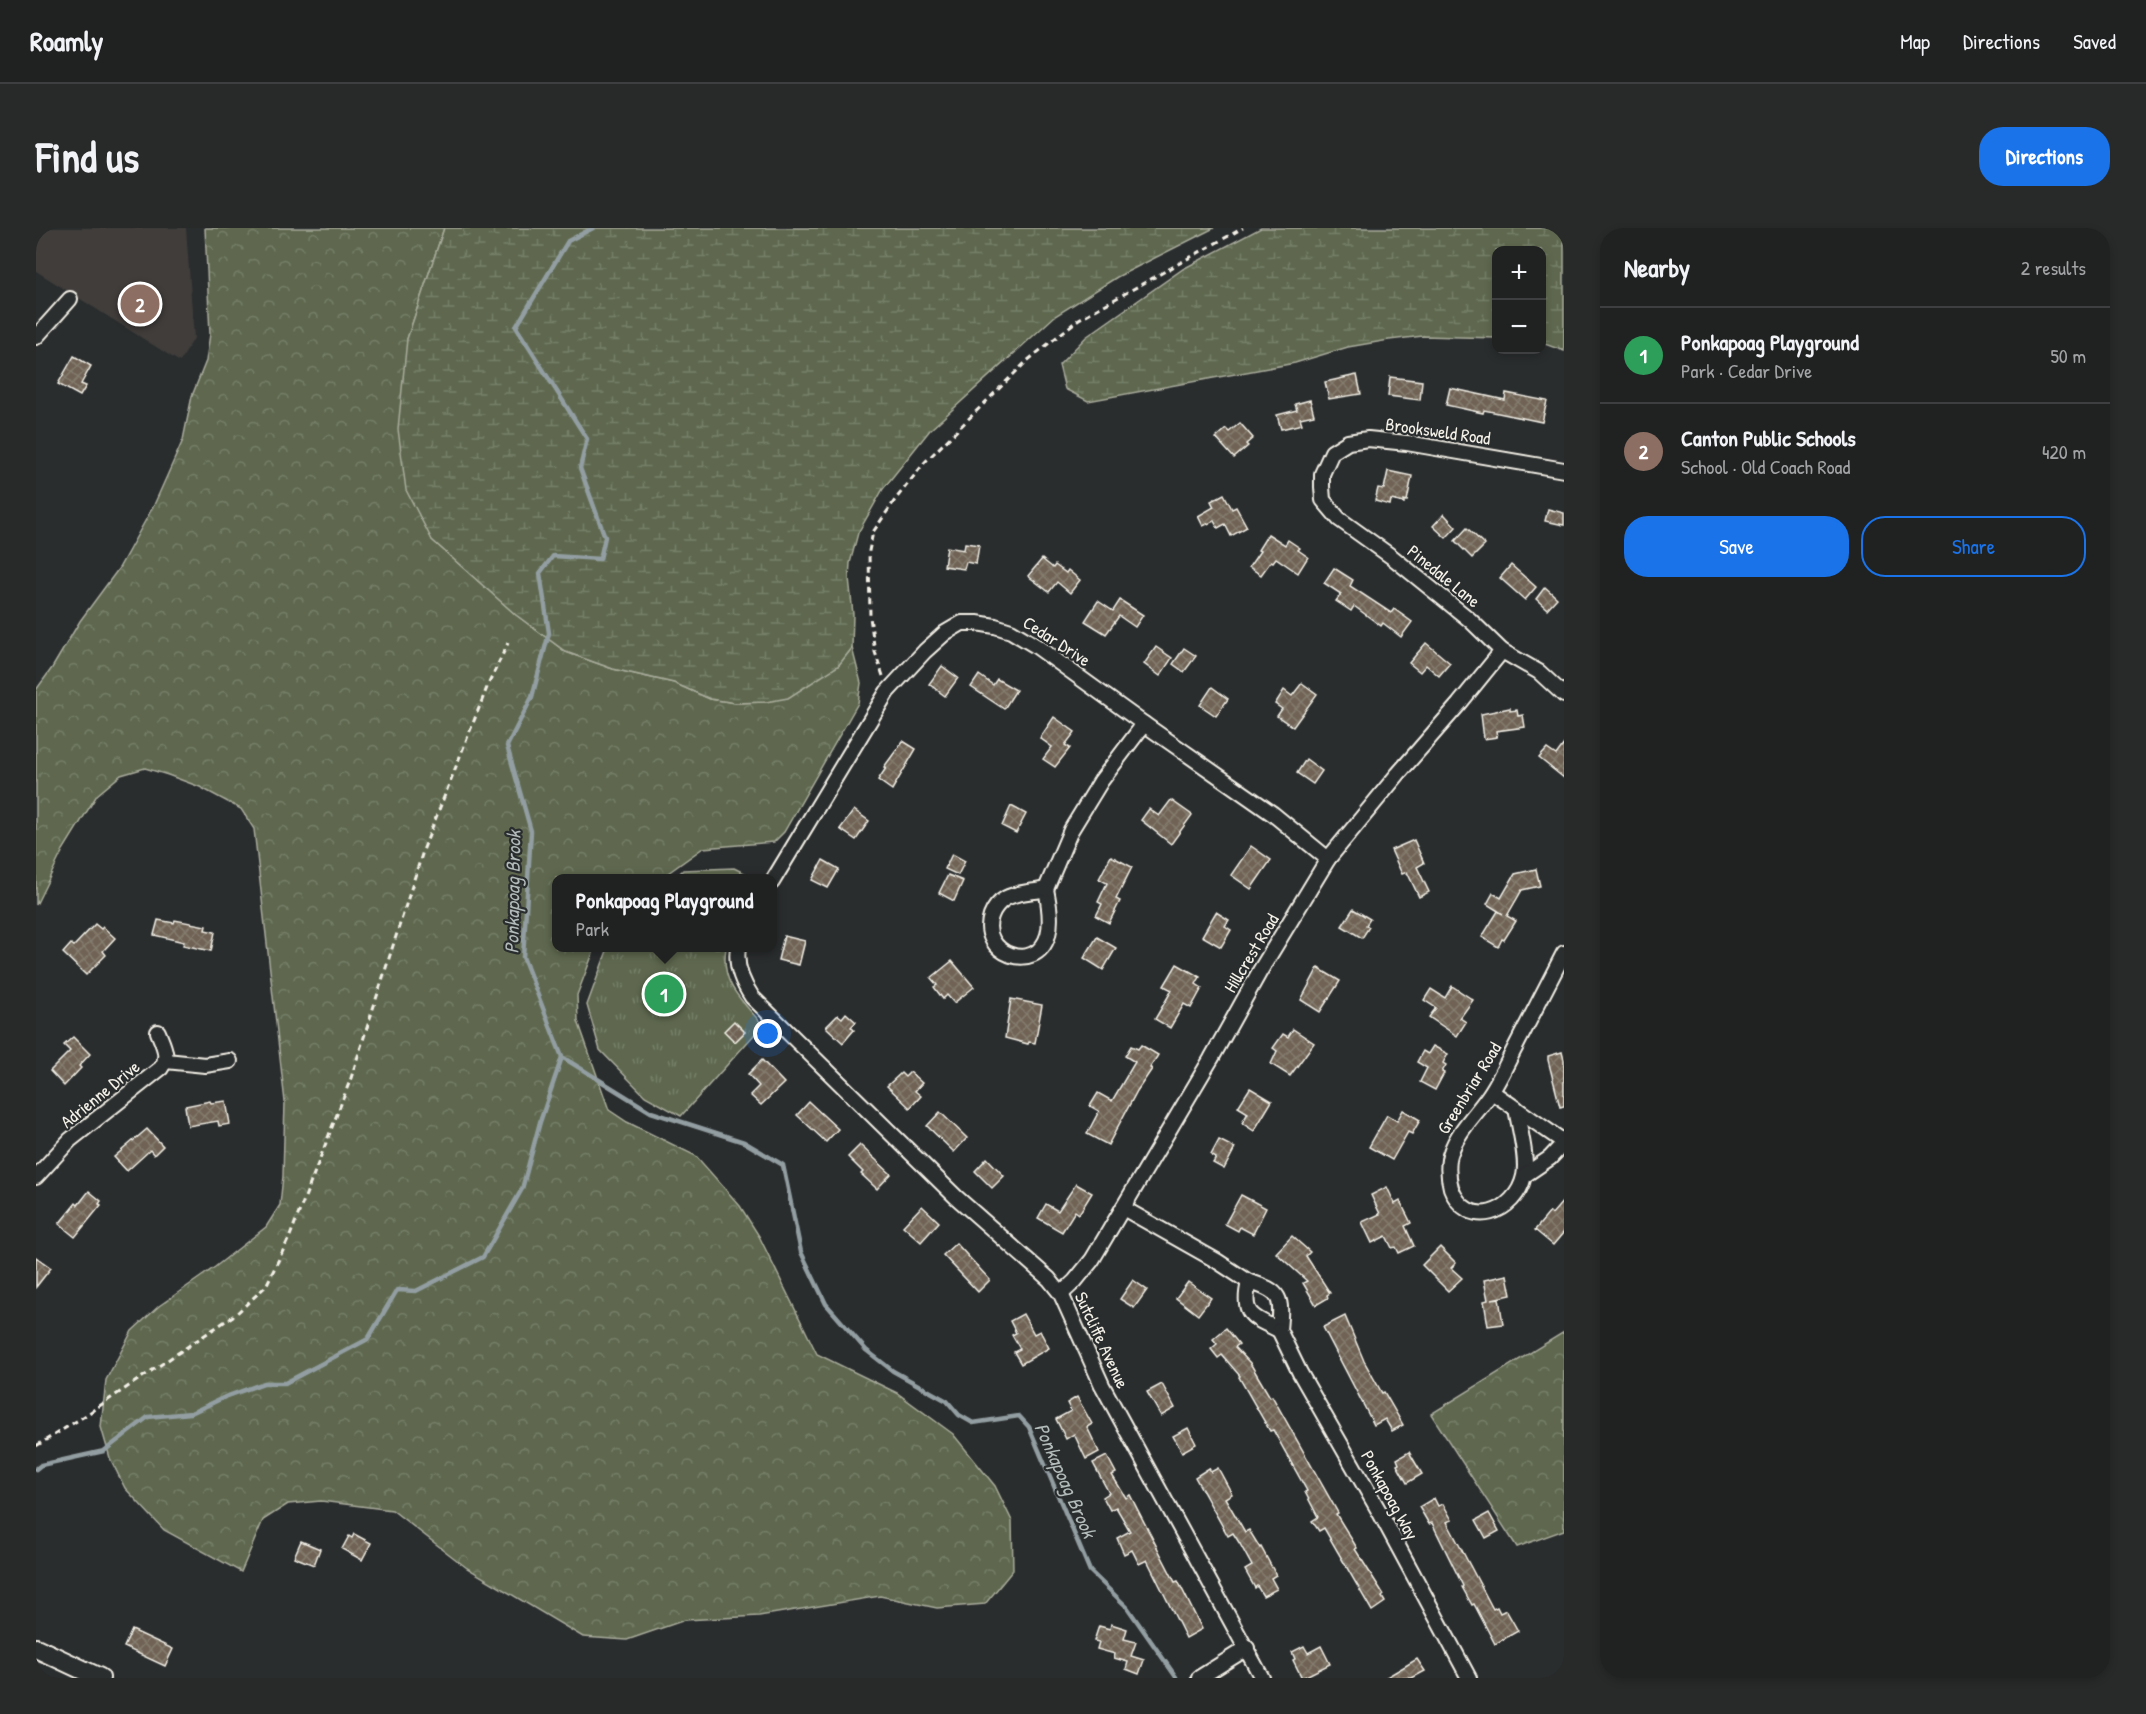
<!DOCTYPE html>
<html lang="en">
<head>
<meta charset="utf-8">
<style>
  body { margin:0; font-family:"Patrick Hand",sans-serif; background:#282a2a; color:#f1f3f6 }
  .controls { position:absolute; right:18px; top:18px; display:grid; overflow:hidden; border-radius:12px; box-shadow:0 3px 9px #0003 }
  .controls button { width:54px; height:54px; display:grid; place-items:center; padding:0; border:0; border-bottom:2px solid #3d3f40; background:#202222; color:#f1f3f6; font:30px sans-serif }
  .you { position:absolute; left:732px; top:806px; width:21px; height:21px; margin:-15px; border:4px solid #fff; border-radius:50%; background:#1a73e8; box-shadow:0 0 0 9px #1a73e833 }
  .badge { display:grid; place-items:center; width:39px; height:39px; border-radius:50%; background:#1a73e8; color:#fff; font-size:20px; font-weight:700 }
  .pin { position:absolute; translate:-50% -50%; border:3px solid #fff; box-shadow:0 2px 6px #0006 }
  .popup { position:absolute; left:516px; top:646px; width:225px; height:78px; box-sizing:border-box; display:grid; place-content:center; border-radius:12px; background:#202222; filter:drop-shadow(0 2px 4px #0005); font-size:20px; white-space:nowrap; color:#a2a4a5 }
  .popup b { font-size:22px; color:#f1f3f6 }
  .popup::after { content:''; position:absolute; left:50%; top:100%; margin-left:-12px; border:12px solid transparent; border-top-color:#202222 }
  .list { margin:0; padding:0; list-style:none }
  h2 { display:flex; justify-content:space-between; align-items:center; height:78px; margin:0; padding:0 24px; font-size:26px }
  h2 small { font-size:20px; font-weight:400; color:#a2a4a5 }
  .list li { display:grid; grid-template-columns:39px 1fr auto; gap:18px; align-items:center; box-sizing:border-box; height:96px; padding:0 24px; border-top:2px solid #3d3f40 }
  .list b { display:block; font-size:22px; white-space:nowrap }
  .list p { margin:0; font-size:20px; white-space:nowrap; color:#a2a4a5 }
  .list em { font-size:20px; font-style:normal; color:#a2a4a5 }
  .actions { display:flex; gap:12px; padding:18px 24px }
  .actions a { flex:1; padding:14px 0; border:2px solid #1a73e8; border-radius:24px; text-align:center; font-size:21px; color:#1a73e8 }
  .actions .main { background:#1a73e8; color:#fff }
  .map { position:relative; flex:none; width:1528px; height:1450px; overflow:hidden; border-radius:24px }
  header { display:flex; align-items:center; gap:36px; box-sizing:border-box; height:84px; padding:0 30px; background:#202222; border-bottom:2px solid #3d3f40 }
  header strong { font-size:28px }
  nav { display:flex; gap:33px; margin-inline-start:auto; font-size:21px }
  .intro { display:flex; align-items:center; justify-content:space-between; box-sizing:border-box; height:144px; padding:0 36px }
  h1 { margin:0; font-size:42px }
  .button { padding:15px 27px; border-radius:24px; background:#1a73e8; color:#fff; font-size:21px; font-weight:700 }
  main { display:flex; gap:36px; padding:0 36px }
  aside { flex:1; background:#202222; border-radius:24px; box-shadow:0 3px 9px #0003 }
  .map>svg:first-child { display:block }
</style>
</head>
<body>
<header>
<strong>Roamly</strong>
<nav><a>Map</a><a>Directions</a><a>Saved</a></nav>
</header>
<div class="intro"><h1>Find us</h1><a class="button">Directions</a></div>
<main>
<div class="map">
<svg width="1528" height="1450" viewBox="0 0 1528 1450">
  <defs>
    <pattern id="forest-crowns" width="20" height="18" patternUnits="userSpaceOnUse" patternTransform="scale(1.5)"><rect width="20" height="18" fill="#5e684f"/><path d="M2 6a3 3 0 1 1 6 0M12 15a3 3 0 1 1 6 0" fill="none" stroke="#767e68"/></pattern>
    <pattern id="wetland-marsh" width="20" height="14" patternUnits="userSpaceOnUse" patternTransform="scale(1.5)"><rect width="20" height="14" fill="#5e684f"/><path d="M1 5h8M5 5V1M11 12h8M15 12V8" fill="none" stroke="#767e68"/></pattern>
    <pattern id="park-tufts" width="24" height="20" patternUnits="userSpaceOnUse" patternTransform="scale(1.5)"><rect width="24" height="20" fill="#5e684f"/><path d="M3 7l-1-3M5 7V3M7 7l1-3M15 17l-1-3M17 17v-4M19 17l1-3" fill="none" stroke="#767e68"/></pattern>
    <pattern id="building-cross-hatch" width="8" height="8" patternUnits="userSpaceOnUse" patternTransform="scale(1.5)"><rect width="8" height="8" fill="#6f6456"/><path d="M0 0l8 8M0 8l8-8" fill="none" stroke="#847b6e"/></pattern>
  </defs>
  <rect width="100%" height="100%" fill="#2a2d2e"/>
  <filter id="ink" filterUnits="userSpaceOnUse"><feTurbulence type="fractalNoise" baseFrequency=".0167" numOctaves="2"/><feDisplacementMap in="SourceGraphic" scale="12" xChannelSelector="R" yChannelSelector="G"/><feConvolveMatrix kernelMatrix="1 2 1 2 8 2 1 2 1" color-interpolation-filters="sRGB"/></filter>
  <g filter="url(#ink)">
    <polygon fill="#3f3e3a" points="0,0 150,0 158,110 144,134 0,43"/>
    <g fill="url(#forest-crowns)" stroke="#a9ac9c" stroke-width="1.5">
      <polygon points="169,0 408,0 371,111 396,312 480,387 530,424 577,441 638,455 674,471 700,475 730,474 802,438 816,420 825,455 822,475 748,604 738,614 667,620 625,650 520,650 520,720 559,720 541,767 542,793 573,882 591,894 660,928 704,978 723,1008 781,1126 861,1165 917,1206 959,1258 976,1293 977,1342 949,1376 901,1380 844,1368 723,1388 649,1392 591,1412 547,1409 431,1340 356,1282 285,1273 252,1276 227,1292 205,1344 128,1302 89,1260 74,1230 65,1199 70,1152 96,1103 123,1078 179,1039 230,999 244,977 247,948 249,874 218,601 205,581 164,559 132,547 109,540 85,547 61,567 27,622 0,677 0,462 16,440 44,393 83,340 118,277 147,212 156,168 170,133 174,106"/>
      <polygon points="1528,1104 1528,1302 1481,1319 1395,1186"/>
    </g>
    <g fill="url(#wetland-marsh)" stroke="#a9ac9c" stroke-width="1.5">
      <polygon points="408,0 1178,0 1081,49 1019,88 894,202 847,261 822,305 814,335 813,350 817,386 816,420 802,438 752,470 730,474 700,475 674,471 638,455 577,441 530,424 480,387 396,312 370,262 362,201 371,111"/>
      <polygon points="1225,0 1528,0 1528,123 1506,115 1506,22 1460,22 1460,110 1387,108 1353,112 1312,119 1259,135 1052,173 1029,161 1023,137 1050,109 1147,41"/>
    </g>
    <g fill="url(#park-tufts)" stroke="#a9ac9c" stroke-width="1.5">
      <polygon points="698,640 718,650 639,650 647,642"/>
      <path d="M 572,720 L 690,720 C 684,755 705,772 727,797 L 645,888 L 609,868 L 564,822 L 551,777 Z"/>
    </g>
    <g fill="none" stroke-linecap="round" stroke-linejoin="round">
      <g stroke="#929ea2" stroke-width="4.5">
        <polyline points="557,0 532,13 480,99 551,211 544,240 569,309 564,331 517,328 504,345 513,405 496,469 471,518 495,603 487,729 526,829 615,884 708,914 747,937 765,1024 790,1076 830,1122 857,1143 911,1173 923,1187 937,1195 983,1188 993,1199 1054,1343 1091,1379 1140,1449"/>
        <polyline points="0,1241 5,1237 68,1223 112,1189 155,1185 189,1169 228,1155 249,1155 332,1111 361,1062 380,1063 447,1029 486,961 504,894 526,829"/>
      </g>
    </g>
    <g fill="url(#building-cross-hatch)" stroke="#f4f1e8" stroke-width="1.5">
      <polygon points="38,128 55,138 45,156 50,158 44,168 22,156"/>
      <polygon points="1321,147 1325,166 1293,171 1289,154"/>
      <polygon points="1354,149 1386,153 1384,172 1352,168"/>
      <polygon points="1414,160 1469,172 1470,165 1511,173 1506,194 1448,182 1447,185 1410,177"/>
      <polygon points="1274,172 1278,187 1264,190 1266,196 1245,201 1241,187 1261,182 1259,176"/>
      <polygon points="1204,195 1217,210 1210,216 1212,218 1198,230 1180,210 1190,201 1193,204"/>
      <polygon points="1352,243 1376,248 1371,273 1368,272 1368,275 1355,272 1354,277 1339,273 1342,260 1348,261"/>
      <polygon points="1188,266 1196,281 1200,279 1211,299 1195,308 1189,296 1182,300 1178,293 1167,298 1162,288 1178,279 1175,273"/>
      <polygon points="1512,281 1528,285 1528,297 1509,293"/>
      <polygon points="1408,286 1420,299 1410,310 1397,298"/>
      <polygon points="1431,300 1449,317 1436,330 1419,313"/>
      <polygon points="1232,306 1249,317 1252,312 1264,320 1262,322 1272,329 1262,345 1240,330 1237,334 1235,333 1225,347 1213,339 1224,323 1222,322"/>
      <polygon points="929,315 943,317 940,336 930,334 928,341 908,338 911,319 928,322"/>
      <polygon points="1006,331 1017,340 1019,337 1030,345 1032,342 1044,352 1034,365 1021,354 1013,364 992,348"/>
      <polygon points="1475,337 1500,359 1489,372 1464,350"/>
      <polygon points="1298,340 1317,352 1314,358 1355,385 1358,381 1376,394 1365,409 1347,395 1345,398 1318,378 1315,383 1300,373 1305,366 1288,355"/>
      <polygon points="1509,359 1521,370 1511,381 1500,371"/>
      <polygon points="1084,372 1107,387 1099,399 1083,388 1070,406 1049,393 1062,373 1077,383"/>
      <polygon points="1390,415 1414,435 1403,448 1390,437 1384,444 1373,435"/>
      <polygon points="1120,419 1136,430 1124,448 1108,436"/>
      <polygon points="1148,420 1160,428 1148,444 1137,436"/>
      <polygon points="906,438 922,450 909,468 893,456"/>
      <polygon points="943,447 957,457 961,451 980,462 968,481 935,459"/>
      <polygon points="1266,455 1281,466 1257,499 1241,488 1246,481 1239,476 1248,462 1256,468"/>
      <polygon points="1176,459 1192,471 1180,488 1164,477"/>
      <polygon points="1474,480 1474,483 1481,482 1482,488 1487,487 1489,499 1460,503 1461,509 1448,511 1445,486"/>
      <polygon points="1018,489 1039,504 1029,517 1034,520 1019,539 1007,531 1016,519 1004,510"/>
      <polygon points="867,513 880,521 856,562 842,552 850,540 848,539"/>
      <polygon points="1528,516 1528,550 1503,530 1511,521 1520,527"/>
      <polygon points="1270,531 1286,543 1277,556 1261,545"/>
      <polygon points="1135,572 1156,587 1135,616 1105,592 1113,581 1123,588"/>
      <polygon points="975,578 990,586 980,605 966,598"/>
      <polygon points="818,582 833,593 820,612 804,601"/>
      <polygon points="1378,612 1388,635 1381,639 1393,664 1383,669 1371,644 1366,646 1355,622"/>
      <polygon points="1215,618 1235,632 1215,661 1195,647"/>
      <polygon points="916,626 929,633 922,647 909,641"/>
      <polygon points="1075,628 1096,639 1080,671 1084,673 1073,695 1060,688 1066,676 1062,674 1071,655 1063,651"/>
      <polygon points="787,632 803,641 792,660 776,652"/>
      <polygon points="1500,641 1504,658 1486,662 1471,688 1480,693 1468,712 1466,711 1462,719 1446,709 1462,683 1467,686 1451,676 1457,665 1465,670 1479,646"/>
      <polygon points="912,647 927,653 918,673 903,665"/>
      <polygon points="1317,681 1334,691 1330,697 1333,699 1326,710 1306,698"/>
      <polygon points="1180,684 1193,692 1189,698 1195,702 1185,719 1166,708"/>
      <polygon points="122,692 138,695 139,692 170,698 169,702 179,704 175,723 147,717 148,714 118,707"/>
      <polygon points="59,696 65,701 67,699 79,710 67,723 70,727 50,747 27,725 35,716 38,718"/>
      <polygon points="748,708 769,713 763,737 742,732"/>
      <polygon points="1061,709 1080,720 1067,742 1048,730"/>
      <polygon points="916,733 938,759 918,775 911,767 907,771 898,759 901,757 895,750"/>
      <polygon points="1141,736 1164,749 1160,756 1166,760 1155,780 1148,776 1134,800 1119,791 1136,762 1128,758"/>
      <polygon points="1282,740 1304,753 1284,784 1265,772"/>
      <polygon points="1416,758 1437,772 1424,790 1430,794 1421,808 1393,789 1400,780 1388,772 1395,761 1409,770"/>
      <polygon points="975,771 1006,777 999,815 993,814 992,816 969,810"/>
      <polygon points="810,785 820,794 815,799 818,802 807,815 790,799 802,787 806,790"/>
      <polygon points="698,793 709,804 699,814 688,803"/>
      <polygon points="1257,801 1278,815 1254,848 1235,836 1241,823 1237,820 1247,806 1252,809"/>
      <polygon points="37,809 54,826 43,838 45,840 28,858 14,843 34,823 28,817"/>
      <polygon points="1105,817 1122,827 1114,840 1116,841 1101,863 1072,917 1051,906 1063,883 1054,878 1062,865 1076,873 1099,834 1089,828 1095,818 1102,821"/>
      <polygon points="1397,818 1412,826 1407,835 1410,837 1406,844 1408,845 1399,862 1384,854 1391,840 1381,834 1387,823 1392,826"/>
      <polygon points="1526,824 1528,832 1528,878 1524,879 1512,832 1512,828"/>
      <polygon points="726,832 748,855 725,877 714,867 723,858 712,846"/>
      <polygon points="874,844 886,855 879,863 885,868 874,880 851,858 865,845 869,849"/>
      <polygon points="1214,860 1236,873 1218,903 1206,895 1212,885 1202,879"/>
      <polygon points="174,873 175,875 190,873 194,896 183,898 182,893 152,898 149,878"/>
      <polygon points="773,874 802,901 790,914 761,887"/>
      <polygon points="1367,882 1384,892 1376,906 1372,904 1356,932 1333,919 1351,887 1361,893"/>
      <polygon points="904,884 931,910 918,924 891,898"/>
      <polygon points="111,901 127,918 118,927 114,922 91,943 78,929"/>
      <polygon points="1183,912 1199,920 1188,941 1177,935 1180,930 1175,927"/>
      <polygon points="824,917 855,946 841,961 825,946 827,944 812,929"/>
      <polygon points="951,930 968,948 956,960 939,943"/>
      <polygon points="1040,956 1056,965 1043,986 1039,983 1026,1004 1002,990 1010,976 1022,983"/>
      <polygon points="1351,959 1359,976 1364,973 1375,995 1369,998 1378,1018 1363,1025 1360,1019 1356,1020 1350,1008 1336,1015 1326,994 1344,986 1335,967"/>
      <polygon points="53,963 65,973 63,976 65,977 39,1009 23,996 40,975 42,977"/>
      <polygon points="1205,967 1230,980 1217,1006 1204,999 1202,1003 1189,996"/>
      <polygon points="1528,972 1528,1004 1517,1017 1499,1002 1514,984 1516,986"/>
      <polygon points="886,978 903,994 885,1014 867,998"/>
      <polygon points="1256,1008 1274,1024 1270,1028 1294,1065 1291,1067 1292,1070 1280,1077 1267,1055 1271,1053 1240,1025"/>
      <polygon points="920,1015 954,1052 942,1064 907,1027"/>
      <polygon points="1404,1019 1420,1035 1415,1040 1426,1050 1412,1063 1386,1037"/>
      <polygon points="0,1029 15,1040 0,1059"/>
      <polygon points="1471,1047 1475,1067 1456,1071 1463,1070 1467,1096 1452,1098 1448,1073 1452,1072 1448,1052"/>
      <polygon points="1097,1052 1111,1062 1098,1080 1084,1071"/>
      <polygon points="1152,1054 1175,1070 1162,1087 1140,1070"/>
      <polygon points="987,1086 998,1106 1004,1103 1013,1120 985,1136 978,1124 984,1121 976,1107 980,1105 974,1093"/>
      <polygon points="1309,1088 1328,1133 1346,1165 1348,1164 1367,1197 1356,1203 1349,1191 1338,1197 1287,1099"/>
      <polygon points="1190,1100 1203,1116 1199,1119 1214,1135 1234,1169 1236,1168 1302,1285 1300,1286 1321,1320 1319,1321 1348,1367 1346,1369 1349,1374 1336,1383 1288,1300 1283,1303 1276,1293 1282,1289 1269,1264 1271,1263 1237,1202 1234,1203 1203,1149 1204,1148 1186,1127 1182,1130 1175,1121 1181,1116 1177,1111"/>
      <polygon points="1126,1156 1139,1180 1125,1188 1111,1164"/>
      <polygon points="1041,1169 1056,1196 1051,1199 1063,1224 1050,1231 1038,1206 1030,1211 1020,1191 1035,1183 1031,1175"/>
      <polygon points="1152,1200 1160,1216 1146,1224 1137,1208"/>
      <polygon points="1373,1224 1386,1246 1371,1255 1361,1237 1363,1236 1361,1231"/>
      <polygon points="1071,1228 1080,1245 1076,1247 1090,1270 1094,1267 1139,1354 1142,1353 1166,1401 1150,1410 1111,1332 1103,1336 1096,1322 1088,1326 1081,1310 1094,1303 1080,1279 1074,1282 1067,1269 1073,1265 1057,1235"/>
      <polygon points="1173,1240 1175,1244 1182,1240 1196,1266 1189,1270 1209,1304 1213,1302 1224,1320 1225,1319 1240,1347 1235,1350 1241,1361 1227,1368 1221,1358 1219,1360 1209,1342 1216,1338 1204,1316 1197,1305 1192,1308 1159,1249"/>
      <polygon points="1398,1270 1402,1278 1407,1276 1416,1292 1411,1294 1457,1381 1461,1379 1464,1385 1470,1382 1482,1403 1459,1416 1438,1376 1436,1377 1426,1359 1427,1358 1396,1295 1393,1296 1383,1279"/>
      <polygon points="1453,1285 1463,1303 1450,1310 1440,1292"/>
      <polygon points="318,1306 335,1315 326,1332 306,1321 313,1308 316,1310"/>
      <polygon points="265,1313 284,1321 278,1337 258,1329"/>
      <polygon points="1075,1396 1091,1401 1088,1411 1100,1414 1095,1428 1108,1432 1103,1446 1090,1441 1092,1434 1078,1430 1079,1426 1061,1421 1063,1414 1058,1413 1063,1398 1074,1401"/>
      <polygon points="96,1402 137,1421 129,1438 88,1419"/>
      <polygon points="1268,1418 1272,1425 1285,1418 1294,1436 1266,1450 1257,1432 1259,1431 1256,1424"/>
      <polygon points="1381,1431 1389,1443 1376,1450 1349,1450"/>
    </g>
    <g fill="none" stroke-linecap="round" stroke-linejoin="round">
      <defs>
        <g id="minor">
          <polyline points="0,109 34,71"/>
          <polyline points="1528,242 1371,215 1332,211 1312,214 1296,224 1286,246 1286,259 1287,272 1303,291 1356,329 1434,392 1466,423 1503,444 1528,467"/>
          <polyline points="736,654 851,464 889,423 909,405 926,395 941,395 959,398 975,403 1000,418 1108,496 1237,586 1292,631"/>
          <path d="M 1010,661 C 1013,676 1016,693 1012,707 C 1000,748 942,725 955,688 C 958,680 963,674 970,670 C 981,664 998,664 1010,661 Z"/>
          <polyline points="1010,661 1035,602 1065,553 1108,496"/>
          <path d="M 702,720 C 699,738 706,754 716,769 L 920,969 L 1013,1051 L 1025,1066 L 1066,1157 L 1226,1450"/>
          <polyline points="130,833 169,837 194,833"/>
          <polyline points="1456,864 1528,914"/>
          <path d="M 1480,880 C 1483,899 1492,931 1488,948 C 1480,985 1431,1004 1415,960 C 1412,949 1411,934 1415,924 C 1423,900 1443,884 1456,863 C 1465,849 1472,833 1480,818 C 1496,787 1512,756 1528,725"/>
          <polyline points="1489,947 1514,930 1528,915"/>
          <path d="M 0,949 L 34,912 L 125,840 C 134,828 127,817 122,804"/>
          <polyline points="1087,980 1181,1033 1213,1054"/>
          <path d="M 1213,1054 C 1246,1063 1246,1070 1243,1102 C 1216,1089 1205,1087 1213,1054 Z"/>
          <polyline points="1025,1066 1039,1053 1056,1032 1175,831 1224,743 1292,631 1362,546 1423,476 1466,423"/>
          <polyline points="1243,1102 1264,1145 1343,1283 1433,1450"/>
          <polyline points="1163,1450 1211,1420"/>
        </g>
        <polyline id="secondary" points="0,1420 64,1450"/>
      </defs>
      <use href="#minor" stroke="#f4f1e8" stroke-width="18"/>
      <use href="#secondary" stroke="#f4f1e8" stroke-width="22"/>
      <g stroke="#f4f1e8" stroke-width="3" stroke-dasharray="6 4.5" stroke-linecap="butt">
        <polyline points="847,448 839,424 834,389 833,323 837,304 859,272 889,234 991,133 1043,91 1207,0"/>
        <polyline points="0,1218 44,1191 200,1086 230,1058 254,1008 315,850 388,620 452,457 472,415"/>
      </g>
      <use href="#minor" stroke="#2a2d2e" stroke-width="14"/>
      <use href="#secondary" stroke="#2a2d2e" stroke-width="18"/>
    </g>
  </g>
  <g text-anchor="middle" dominant-baseline="central" stroke-width="4.5" stroke-linejoin="round" paint-order="stroke">
    <g font-size="18" fill="#f4f1e8" stroke="#2a2d2e">
      <text transform="translate(1402 203) rotate(8)">Brooksweld Road</text>
      <text transform="translate(1408 348) rotate(39)">Pinedale Lane</text>
      <text transform="translate(1021 413) rotate(33)">Cedar Drive</text>
      <text transform="translate(1215 725) rotate(-59)">Hillcrest Road</text>
      <text transform="translate(1433 860) rotate(-58)">Greenbriar Road</text>
      <text transform="translate(64 866) rotate(-39)">Adrienne Drive</text>
      <text transform="translate(1066 1112) rotate(65)">Sutcliffe Avenue</text>
      <text transform="translate(1354 1267) rotate(61)">Ponkapoag Way</text>
    </g>
    <g font-size="20" font-style="italic" fill="#b2baba" stroke="#2a2d2e">
      <text transform="translate(476 664) rotate(-89)">Ponkapoag Brook</text>
      <text transform="translate(1030 1252) rotate(66)">Ponkapoag Brook</text>
    </g>
  </g>
</svg>
<div class="controls">
<button>+</button>
<button>−</button>
</div>
<div class="you"></div>
<div class="pin badge" style="left:628px;top:766px;background:#2e9e5b">1</div>
<div class="popup"><b>Ponkapoag Playground</b>Park</div>
<div class="pin badge" style="left:104px;top:76px;background:#8d6e63">2</div>
</div>
<aside>
<h2>Nearby<small>2 results</small></h2>
<ul class="list">
<li><span class="badge" style="background:#2e9e5b">1</span><div><b>Ponkapoag Playground</b><p>Park · Cedar Drive</p></div><em>50 m</em></li>
<li><span class="badge" style="background:#8d6e63">2</span><div><b>Canton Public Schools</b><p>School · Old Coach Road</p></div><em>420 m</em></li>
</ul>
<div class="actions"><a class="main">Save</a><a>Share</a></div>
</aside>
</main>
</body>
</html>
